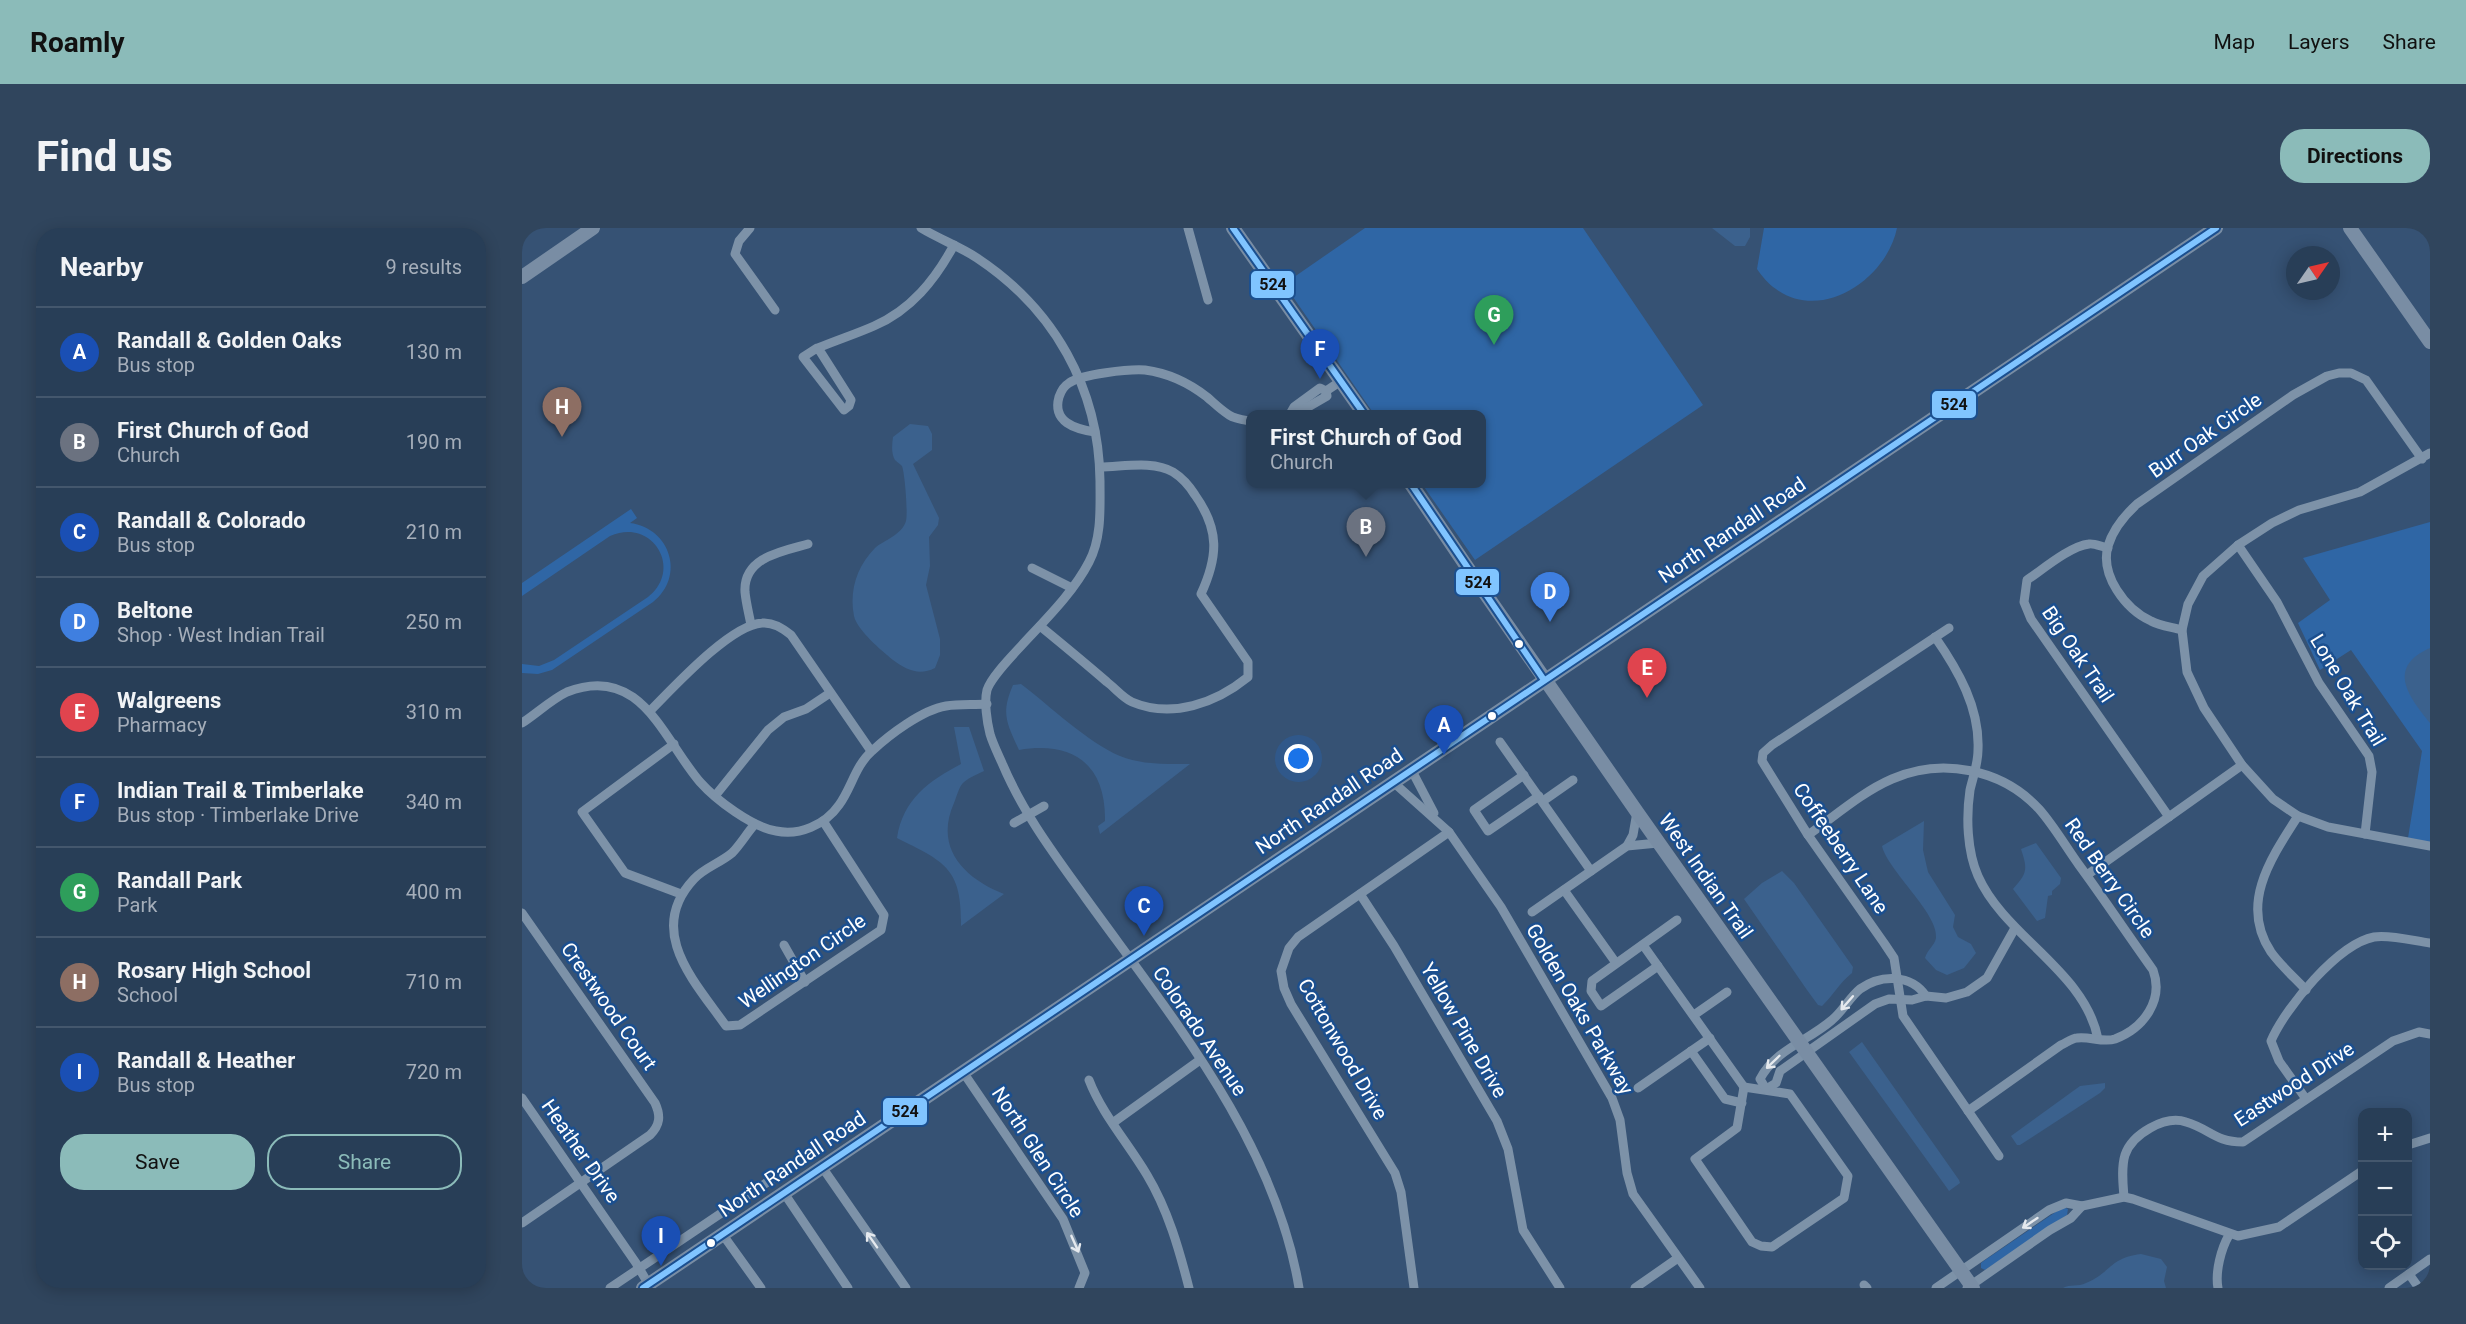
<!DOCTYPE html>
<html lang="en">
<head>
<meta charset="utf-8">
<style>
  body { margin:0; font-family:Roboto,sans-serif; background:#30455d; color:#f1f3f6 }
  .controls { position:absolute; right:18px; bottom:18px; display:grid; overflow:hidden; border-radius:12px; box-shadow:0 3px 15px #0003 }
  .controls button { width:54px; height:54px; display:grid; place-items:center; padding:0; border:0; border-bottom:2px solid #44576d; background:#283e57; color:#f1f3f6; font:30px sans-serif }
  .compass { position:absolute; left:1764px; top:18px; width:54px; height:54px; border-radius:50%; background:#283e57; box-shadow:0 3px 15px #0003; rotate:56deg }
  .you { position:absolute; left:777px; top:531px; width:21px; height:21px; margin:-15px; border:4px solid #fff; border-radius:50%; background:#1a73e8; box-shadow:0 0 0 9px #1a73e833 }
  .badge { display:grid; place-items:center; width:39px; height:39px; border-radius:50%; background:#8bbbb9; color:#fff; font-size:20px; font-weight:700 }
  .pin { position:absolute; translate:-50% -50px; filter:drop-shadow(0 2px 3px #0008) }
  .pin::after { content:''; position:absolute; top:32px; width:21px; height:18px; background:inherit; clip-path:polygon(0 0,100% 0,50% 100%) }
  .popup { position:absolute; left:724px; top:182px; width:240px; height:78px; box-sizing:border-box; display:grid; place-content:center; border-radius:12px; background:#283e57; filter:drop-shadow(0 2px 4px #0005); font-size:20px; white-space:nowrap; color:#a5aeba }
  .popup b { font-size:22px; color:#f1f3f6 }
  .popup::after { content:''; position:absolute; left:50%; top:100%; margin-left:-12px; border:12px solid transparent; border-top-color:#283e57 }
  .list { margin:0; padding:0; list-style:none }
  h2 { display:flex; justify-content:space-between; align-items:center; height:78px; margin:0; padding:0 24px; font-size:26px }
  h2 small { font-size:20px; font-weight:400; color:#a5aeba }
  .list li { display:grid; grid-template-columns:39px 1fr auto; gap:18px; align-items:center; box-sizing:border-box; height:90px; padding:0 24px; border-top:2px solid #44576d }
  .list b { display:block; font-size:22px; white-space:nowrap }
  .list p { margin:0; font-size:20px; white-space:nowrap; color:#a5aeba }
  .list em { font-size:20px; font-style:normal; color:#a5aeba }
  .actions { display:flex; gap:12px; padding:18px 24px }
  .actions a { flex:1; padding:14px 0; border:2px solid #8bbbb9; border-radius:24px; text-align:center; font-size:21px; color:#8bbbb9 }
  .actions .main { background:#8bbbb9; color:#111 }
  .icon { flex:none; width:33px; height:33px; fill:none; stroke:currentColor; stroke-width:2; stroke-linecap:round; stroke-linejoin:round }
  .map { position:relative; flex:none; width:1908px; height:1060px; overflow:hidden; border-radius:24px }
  header { display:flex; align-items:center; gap:36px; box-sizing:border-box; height:84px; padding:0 30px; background:#8bbbb9; color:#111 }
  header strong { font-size:28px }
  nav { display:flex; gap:33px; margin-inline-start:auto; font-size:21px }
  .intro { display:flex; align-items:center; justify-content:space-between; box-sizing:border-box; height:144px; padding:0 36px }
  h1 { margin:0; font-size:42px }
  .button { padding:15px 27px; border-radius:24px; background:#8bbbb9; color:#111; font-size:21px; font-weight:700 }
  main { display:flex; gap:36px; padding:0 36px }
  aside { flex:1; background:#283e57; border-radius:24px; box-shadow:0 3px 15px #0003 }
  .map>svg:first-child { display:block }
</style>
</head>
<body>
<header>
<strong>Roamly</strong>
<nav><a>Map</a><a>Layers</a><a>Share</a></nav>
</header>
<div class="intro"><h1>Find us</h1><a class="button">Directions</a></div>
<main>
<aside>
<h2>Nearby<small>9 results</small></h2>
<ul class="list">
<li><span class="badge" style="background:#1a4fb4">A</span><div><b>Randall &amp; Golden Oaks</b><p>Bus stop</p></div><em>130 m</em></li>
<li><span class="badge" style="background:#6b7280">B</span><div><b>First Church of God</b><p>Church</p></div><em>190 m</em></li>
<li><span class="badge" style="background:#1a4fb4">C</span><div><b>Randall &amp; Colorado</b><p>Bus stop</p></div><em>210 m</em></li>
<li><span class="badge" style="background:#3f7fe0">D</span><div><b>Beltone</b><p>Shop · West Indian Trail</p></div><em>250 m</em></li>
<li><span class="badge" style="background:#e0444e">E</span><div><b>Walgreens</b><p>Pharmacy</p></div><em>310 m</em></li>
<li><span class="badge" style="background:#1a4fb4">F</span><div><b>Indian Trail &amp; Timberlake</b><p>Bus stop · Timberlake Drive</p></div><em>340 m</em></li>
<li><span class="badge" style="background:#2e9e5b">G</span><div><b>Randall Park</b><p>Park</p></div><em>400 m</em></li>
<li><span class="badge" style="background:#8d6e63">H</span><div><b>Rosary High School</b><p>School</p></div><em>710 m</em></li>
<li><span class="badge" style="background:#1a4fb4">I</span><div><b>Randall &amp; Heather</b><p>Bus stop</p></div><em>720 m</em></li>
</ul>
<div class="actions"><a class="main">Save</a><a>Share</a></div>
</aside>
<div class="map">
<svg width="1908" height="1060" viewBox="0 0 1908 1060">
  <rect width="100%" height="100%" fill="#365274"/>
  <g fill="#2f66a5">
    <polygon points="843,0 1061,0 1181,177 953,332 900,256 960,256 960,186 852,186 762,56"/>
    <path d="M 1242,0 L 1375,0 C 1365,50 1301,95 1254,61 C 1246,56 1240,48 1235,41 Z"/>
    <path d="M 109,281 L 115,290 L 108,295 C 148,300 164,348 131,374 L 30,442 L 16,446 L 0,445 L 0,436 L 17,438 L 32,432 L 126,369 C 162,341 130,289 88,308 L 0,368 L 0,355 Z"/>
    <polygon points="1908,294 1908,615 1886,610 1900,523 1829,422 1798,442 1776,395 1808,372 1781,330"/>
    <polygon points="1541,979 1546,981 1545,987 1463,1042 1459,1040 1459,1035 1463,1032"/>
  </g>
  <g fill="#3b618d">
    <polygon points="1190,0 1228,0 1228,9 1223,18 1213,18"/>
    <path d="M 388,196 L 406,198 L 410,206 L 410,222 L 391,236 L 417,290 L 416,297 L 407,309 L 408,338 L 404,357 L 418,411 L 418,427 L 413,440 C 397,448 385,442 371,432 C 360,423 335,402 332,388 C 327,363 335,338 353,320 C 362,312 380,307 384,293 C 386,285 383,246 380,238 C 378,236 375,234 373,232 C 369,225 370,217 371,209 Z"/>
    <path d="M 1908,420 L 1908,495 C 1885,467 1865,439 1908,420 Z"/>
    <path d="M 499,456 C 528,478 565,514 598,528 C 620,537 645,536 668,536 L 578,606 L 576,598 L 583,593 C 584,536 551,513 497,522 C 484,494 479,485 491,457 Z"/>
    <path d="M 432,499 L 447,499 L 462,543 C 456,546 448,549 442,554 C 437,558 435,568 432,575 C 412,620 442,650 482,666 L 439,698 C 440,640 423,634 375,610 C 381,571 407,553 439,536 Z"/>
    <path d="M 1402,593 L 1401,622 L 1406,644 L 1433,687 L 1431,699 L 1436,709 L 1449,716 L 1454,725 L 1442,740 L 1425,747 L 1414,742 L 1403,730 C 1405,722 1413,717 1414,710 C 1417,686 1366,643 1360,618 Z"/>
    <path d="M 1514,615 L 1539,650 L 1538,656 L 1530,663 L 1530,667 L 1526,668 L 1523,690 L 1515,693 L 1491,661 C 1505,645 1506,642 1499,621 Z"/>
    <path d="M 1260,643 L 1272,655 L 1331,739 L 1330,745 C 1317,755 1311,768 1300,778 L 1296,777 L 1285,762 L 1222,671 L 1240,655 Z"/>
    <polygon points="1340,814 1437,952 1438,955 1427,963 1425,960 1327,824"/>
    <polygon points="1583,855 1583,860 1578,865 1498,917 1495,917 1489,908 1558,858"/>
    <path d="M 1619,1026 L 1639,1031 L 1645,1039 L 1642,1053 L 1644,1060 L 1541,1060 C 1548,1056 1556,1059 1564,1055 C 1589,1045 1587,1030 1619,1026 Z"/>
  </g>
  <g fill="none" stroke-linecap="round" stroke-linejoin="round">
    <g stroke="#7d92a8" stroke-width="9">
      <polyline points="228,0 217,13 213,26 253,82"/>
      <path d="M 399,0 C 417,11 437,18 455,30 C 532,81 577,160 578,253 C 578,279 580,310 567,334 C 551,365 523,392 500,417 C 490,428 469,449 465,462 C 462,474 465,494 468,506 C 471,516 476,526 480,535 C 501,585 532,626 563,669 C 648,787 753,913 777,1060"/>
      <polyline points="666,0 686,72"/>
      <path d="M 296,120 L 329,172 L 327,178 L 322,182 L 281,129 L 295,120 L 296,120 C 315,112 334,106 352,98 C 389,82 413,52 432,17"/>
      <polyline points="768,186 772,179 798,160 804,163"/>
      <polyline points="774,186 805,168 804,163 819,153"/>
      <path d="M 573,204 C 553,201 530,194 537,169 C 539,163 542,158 547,155 C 560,146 607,141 623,142 C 646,145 667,155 685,169 C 692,175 699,182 707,187 C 713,191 722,192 728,193"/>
      <polyline points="1908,225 1838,264 1777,282 1750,295 1716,317 1681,348 1666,376 1660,402 1665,444 1682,480 1720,537 1751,571 1776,588 1806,599 1908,618"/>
      <polyline points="1716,317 1755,374 1797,455 1847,528 1850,544 1843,606"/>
      <path d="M 1586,320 C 1580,319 1572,315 1567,316 C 1548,318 1520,342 1505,352 L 1502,374 L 1509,391 L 1647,589"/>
      <polyline points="510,340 550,360"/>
      <path d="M 229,397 C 227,386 224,375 223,364 C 221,329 261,323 286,316"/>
      <path d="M 518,398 C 540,416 563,435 585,454 C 593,460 601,470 610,474 C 650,491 694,475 726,449 L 726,434 L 679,366 C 696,329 698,302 673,267 C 668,259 659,249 651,244 C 631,232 600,239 578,239"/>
      <polyline points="1427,400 1250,517 1241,525 1240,533 1286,607 1362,715 1372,730 1381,788 1477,928"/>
      <path d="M 1660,402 C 1650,399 1638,398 1629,393 C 1603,381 1578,347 1586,318 C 1591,301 1603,287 1615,276 L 1771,167 L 1805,148 L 1817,145 L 1829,145 L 1844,152 L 1900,231"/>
      <path d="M 1413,409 C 1436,442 1458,480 1456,522 C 1456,536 1451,549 1448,562 C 1444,589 1445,623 1456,648 C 1483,709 1563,743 1576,811"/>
      <path d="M 128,483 C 151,460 208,397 240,395 C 251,394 260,400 269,407 L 349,523"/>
      <path d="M 0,495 C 14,486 30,471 45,464 C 119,435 141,511 178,554 C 194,572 230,599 254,603 C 277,608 303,597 317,577 C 330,559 333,538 350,523 C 367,507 400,482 424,478 C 437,476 451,477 465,476"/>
      <polyline points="978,514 1069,643"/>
      <polyline points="152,516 60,584 103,645 159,666"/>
      <polyline points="889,541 912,585"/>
      <polyline points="1002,547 952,582 966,603 1017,568"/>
      <polyline points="871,554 927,604 979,679 1090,870 1098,892 1105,945 1111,966 1178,1060"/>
      <polyline points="193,568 246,502 262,489 284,481 308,465"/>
      <polyline points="1021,573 1051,552"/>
      <path d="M 1776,588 C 1749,630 1717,676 1749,724 C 1759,738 1773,750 1784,762"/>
      <polyline points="492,595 522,578"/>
      <path d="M 233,596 C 225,605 218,617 210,625 C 198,635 182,640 172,651 C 123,703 173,754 204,798 L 218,797 L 359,702 L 362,687 L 301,593"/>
      <path d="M 1286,607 C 1313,588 1340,564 1370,551 C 1420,529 1480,541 1517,581 C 1532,598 1544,619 1557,637 C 1582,671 1606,707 1631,742 C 1642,772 1622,800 1593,811 C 1581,815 1567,808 1555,810 C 1550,810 1544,815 1539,817 L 1446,883"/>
      <polyline points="1105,618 1111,607 1115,584"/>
      <polyline points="1565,647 1720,537"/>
      <polyline points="1042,662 1094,735"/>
      <polyline points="838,666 872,718 975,893 986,921 1001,1002 1038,1060"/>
      <polyline points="1010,684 1105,618 1136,615"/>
      <path d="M 0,685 L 133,875 C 139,888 138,897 128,907 L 0,995"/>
      <polyline points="262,717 283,754"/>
      <polyline points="1121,717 1222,859"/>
      <polyline points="1136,738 1079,778 1069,763 1070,753 1155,692"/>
      <polyline points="1172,787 1205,764"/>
      <polyline points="1169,823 1203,871 1220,875"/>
      <polyline points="441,844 541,991 563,1045 557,1060"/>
      <path d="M 567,852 C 580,886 606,915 625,947 C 646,982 657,1021 667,1060"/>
      <polygon points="1222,859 1268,866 1326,948 1322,970 1250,1019 1239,1018 1230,1014 1173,931 1215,900"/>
      <polyline points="1116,860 1188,810"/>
      <polyline points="1244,861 1254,855 1258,843 1353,776 1367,771 1390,772 1404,768 1424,770 1445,764 1465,750 1493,700"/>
      <path d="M 1244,861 L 1238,851 C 1254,821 1286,813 1310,792 C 1321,783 1327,770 1338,761 C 1359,746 1389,746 1404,768"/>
      <polyline points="0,870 114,1035 127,1057"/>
      <path d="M 1784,871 L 1757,833 L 1749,813 C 1763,780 1816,716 1852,709 C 1866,706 1893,713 1908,715"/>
      <polyline points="592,894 678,832"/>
      <polyline points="1886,917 1908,910"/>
      <polyline points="300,939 384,1060"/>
      <polyline points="262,965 326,1060"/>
      <path d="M 1602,969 C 1601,956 1599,940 1603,927 C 1610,906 1643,887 1664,894 C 1688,901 1693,914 1721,914 L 1871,813 L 1897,804 L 1908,806"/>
      <polyline points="201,1007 239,1060"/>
      <polyline points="1887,1046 1897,1060"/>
      <polyline points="1342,1057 1345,1060"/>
      <polyline points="88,1060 250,951"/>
      <polyline points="892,1060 879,964 873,945 769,776 762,760 759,743 767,720 776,709 927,604"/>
      <polyline points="1113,1060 1156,1030"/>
      <polyline points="1414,1060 1527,982 1544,975 1560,978 1602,969 1611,971 1716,1008 1757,999 1840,943"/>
      <polyline points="1445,1060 1528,1002 1549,990 1560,978"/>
      <path d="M 1696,1060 C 1693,1044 1699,1021 1707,1007"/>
      <polyline points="1867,1060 1908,1031"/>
    </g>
    <g stroke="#798da4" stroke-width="14">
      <polyline points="711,0 842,186"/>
      <polyline points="1828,0 1908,114"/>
      <polyline points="0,49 71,0"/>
      <polyline points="889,256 947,342 1115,584 1451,1060"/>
      <polyline points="121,1060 1694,0"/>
    </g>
    <defs>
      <g id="bus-1">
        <polyline points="711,0 842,186"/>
        <polyline points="889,256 1022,452"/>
        <polyline points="121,1060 1694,0"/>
      </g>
    </defs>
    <use href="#bus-1" stroke="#1b4f8f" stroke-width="10"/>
    <use href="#bus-1" stroke="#80c4ff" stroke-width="6"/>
  </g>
  <defs><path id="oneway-shaft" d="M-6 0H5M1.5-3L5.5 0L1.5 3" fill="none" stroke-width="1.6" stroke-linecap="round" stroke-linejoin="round" transform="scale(1.5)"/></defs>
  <g stroke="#e5e9ee">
    <use href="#oneway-shaft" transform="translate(1325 775) rotate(131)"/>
    <use href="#oneway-shaft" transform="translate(1251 834) rotate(136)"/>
    <use href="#oneway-shaft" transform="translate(1508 995) rotate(146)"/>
    <use href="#oneway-shaft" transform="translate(350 1012) rotate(-125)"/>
    <use href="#oneway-shaft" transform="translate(553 1016) rotate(66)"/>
  </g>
  <g fill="#fff" stroke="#1b4f8f" stroke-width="2">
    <circle cx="997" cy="416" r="5"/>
    <circle cx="970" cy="488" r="5"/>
    <circle cx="189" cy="1015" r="5"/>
  </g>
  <g text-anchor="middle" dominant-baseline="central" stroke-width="5" stroke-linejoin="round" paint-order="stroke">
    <g font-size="20" fill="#fff" stroke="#1b4f8f">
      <text transform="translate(1683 207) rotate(-35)">Burr Oak Circle</text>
      <text transform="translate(1210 302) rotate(-34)">North Randall Road</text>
      <text transform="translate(1556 426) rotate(56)">Big Oak Trail</text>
      <text transform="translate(1826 462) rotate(59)">Lone Oak Trail</text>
      <text transform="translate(807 573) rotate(-34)">North Randall Road</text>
      <text transform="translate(1319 620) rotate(56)">Coffeeberry Lane</text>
      <text transform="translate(1184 648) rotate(55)">West Indian Trail</text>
      <text transform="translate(1588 650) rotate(55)">Red Berry Circle</text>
      <text transform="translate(280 733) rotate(-35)">Wellington Circle</text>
      <text transform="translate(87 778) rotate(55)">Crestwood Court</text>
      <text transform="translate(1058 781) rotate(60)">Golden Oaks Parkway</text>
      <text transform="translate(942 802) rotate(60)">Yellow Pine Drive</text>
      <text transform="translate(678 803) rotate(56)">Colorado Avenue</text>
      <text transform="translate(821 821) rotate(60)">Cottonwood Drive</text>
      <text transform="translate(1772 856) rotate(-33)">Eastwood Drive</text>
      <text transform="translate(59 923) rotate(55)">Heather Drive</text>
      <text transform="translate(516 924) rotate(57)">North Glen Circle</text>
      <text transform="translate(270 936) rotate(-34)">North Randall Road</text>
    </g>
  </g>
  <g stroke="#1b4f8f" stroke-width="2">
    <rect x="728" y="42" width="45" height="29" rx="6" fill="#80c4ff"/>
    <rect x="1409" y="162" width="46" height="29" rx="6" fill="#80c4ff"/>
    <rect x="933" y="340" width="45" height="28" rx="6" fill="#80c4ff"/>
    <rect x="360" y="869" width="46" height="29" rx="6" fill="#80c4ff"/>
  </g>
  <g font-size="16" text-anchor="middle" font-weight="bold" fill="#111">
    <text x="751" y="62">524</text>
    <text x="1432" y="182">524</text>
    <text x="956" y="360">524</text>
    <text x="383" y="889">524</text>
  </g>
</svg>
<div class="controls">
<button>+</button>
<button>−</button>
<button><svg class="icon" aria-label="locate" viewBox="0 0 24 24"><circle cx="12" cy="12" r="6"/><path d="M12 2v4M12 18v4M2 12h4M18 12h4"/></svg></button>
</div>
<svg class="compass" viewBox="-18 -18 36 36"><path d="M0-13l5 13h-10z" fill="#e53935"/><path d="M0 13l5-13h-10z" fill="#a5aeba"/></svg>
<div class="you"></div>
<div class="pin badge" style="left:922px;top:527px;background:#1a4fb4">A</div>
<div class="pin badge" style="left:844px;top:329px;background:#6b7280">B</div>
<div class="popup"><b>First Church of God</b>Church</div>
<div class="pin badge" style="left:622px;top:708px;background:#1a4fb4">C</div>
<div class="pin badge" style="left:1028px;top:394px;background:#3f7fe0">D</div>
<div class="pin badge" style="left:1125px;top:470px;background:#e0444e">E</div>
<div class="pin badge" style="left:798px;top:151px;background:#1a4fb4">F</div>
<div class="pin badge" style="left:972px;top:117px;background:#2e9e5b">G</div>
<div class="pin badge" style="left:40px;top:209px;background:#8d6e63">H</div>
<div class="pin badge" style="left:139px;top:1038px;background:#1a4fb4">I</div>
</div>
</main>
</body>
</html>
